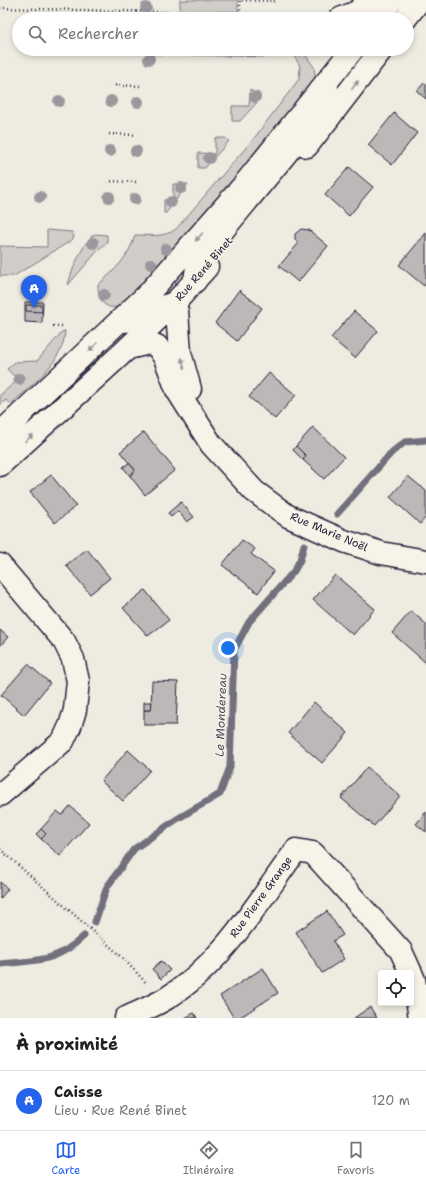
<!DOCTYPE html>
<html lang="fr">
<head>
<meta charset="utf-8">
<style>
  body { margin:0; font-family:"Shantell Sans",sans-serif; background:#f6f6f6; color:#222 }
  .controls { position:absolute; right:12px; bottom:12px; display:grid; overflow:hidden; border-radius:4px; box-shadow:0 2px 6px #0003 }
  .controls button { width:36px; height:36px; display:grid; place-items:center; padding:0; border:0; border-bottom:1px solid #e0e0e0; background:#fff; color:#222; font:20px sans-serif }
  .you { position:absolute; left:228px; top:648px; width:14px; height:14px; margin:-10px; border:3px solid #fff; border-radius:50%; background:#1a73e8; box-shadow:0 0 0 6px #1a73e833 }
  .badge { display:grid; place-items:center; width:26px; height:26px; border-radius:50%; background:#2563eb; color:#fff; font-size:13px; font-weight:700 }
  .pin { position:absolute; translate:-50% -33px; filter:drop-shadow(0 1px 2px #0008) }
  .pin::after { content:''; position:absolute; top:21px; width:14px; height:12px; background:inherit; clip-path:polygon(0 0,100% 0,50% 100%) }
  .list { margin:0; padding:0; list-style:none }
  h2 { display:flex; justify-content:space-between; align-items:center; height:52px; margin:0; padding:0 16px; font-size:17px }
  h2 small { font-size:13px; font-weight:400; color:#767676 }
  .list li { display:grid; grid-template-columns:26px 1fr auto; gap:12px; align-items:center; box-sizing:border-box; height:60px; padding:0 16px; border-top:1px solid #e0e0e0 }
  .list b { display:block; font-size:15px; white-space:nowrap }
  .list p { margin:0; font-size:13px; white-space:nowrap; color:#767676 }
  .list em { font-size:13px; font-style:normal; color:#767676 }
  .icon { flex:none; width:22px; height:22px; fill:none; stroke:currentColor; stroke-width:2; stroke-linecap:round; stroke-linejoin:round }
  .map { position:relative; flex:none; width:426px; height:1018px; overflow:hidden }
  .search { position:absolute; background:#fff; box-shadow:0 2px 6px #0003; left:12px; right:12px; top:12px; height:44px; display:flex; align-items:center; gap:10px; box-sizing:border-box; padding:0 14px; border-radius:22px; color:#767676; font-size:15px }
  .sheet { height:112px; background:#fff }
  nav { display:flex; justify-content:space-around; align-items:center; box-sizing:border-box; height:56px; border-top:1px solid #e0e0e0; background:#fff; font-size:11px; color:#767676 }
  nav a { display:grid; justify-items:center; gap:2px }
  nav .on { color:#2563eb }
  .map>svg:first-child { display:block }
</style>
</head>
<body>
<div class="map">
<svg width="426" height="1018" viewBox="0 0 426 1018">
  <rect width="100%" height="100%" fill="#eeebe1"/>
  <filter id="ink" filterUnits="userSpaceOnUse"><feTurbulence type="fractalNoise" baseFrequency=".025" numOctaves="2"/><feDisplacementMap in="SourceGraphic" scale="8" xChannelSelector="R" yChannelSelector="G"/><feConvolveMatrix kernelMatrix="1 2 1 2 8 2 1 2 1" color-interpolation-filters="sRGB"/></filter>
  <g filter="url(#ink)">
    <g fill="#d1cdc9" stroke="#7a7882">
      <polygon points="180,0 238,0 238,12 180,11"/>
      <polygon points="149,49 267,52 270,57 149,54"/>
      <path d="M 290,49 L 301,49 L 314,67 L 316,81 L 149,286 C 138,294 117,317 103,303 C 99,298 98,291 98,285 C 115,270 129,257 135,235 C 150,235 164,238 176,229 L 255,137 L 299,79 L 300,66 Z"/>
      <polygon points="250,89 260,99 240,121 232,121 232,106 249,106"/>
      <polygon points="215,138 225,138 229,141 205,168 198,168 198,153 215,154"/>
      <polygon points="173,184 188,184 166,213 164,213 164,200 173,199"/>
      <polygon points="47,230 72,232 74,237 72,240 14,276 0,276 0,246 47,247"/>
      <path d="M 95,234 L 107,235 L 107,243 L 101,247 L 68,285 C 71,272 83,241 95,234 Z"/>
      <path d="M 63,331 L 65,331 C 64,362 32,384 11,404 L 6,400 L 0,405 L 0,395 L 18,380 L 7,369 L 15,362 L 37,361 Z"/>
    </g>
    <g fill="none" stroke-linecap="round" stroke-linejoin="round">
      <g stroke="#716f7b" stroke-width="7">
        <polyline points="337,514 392,452 405,442 426,440"/>
        <polyline points="95,922 107,887 134,849 177,819 220,794 230,767 234,650 249,622 294,571 300,560 304,545"/>
        <path d="M 0,964 C 38,960 55,963 84,936"/>
      </g>
    </g>
    <g fill="#bbb8b7" stroke="#22223b">
      <polygon points="424,83 426,84 426,99 417,91"/>
      <polygon points="394,113 417,133 392,165 368,145"/>
      <polygon points="349,167 373,187 349,216 325,195"/>
      <polygon points="301,229 309,230 328,246 298,282 279,266 298,244 295,239 295,234"/>
      <polygon points="426,233 426,283 424,286 399,265"/>
      <polygon points="239,290 262,308 237,341 215,323"/>
      <polygon points="25,302 43,302 42,323 25,322"/>
      <polygon points="26,305 42,305 42,312 26,311"/>
      <polygon points="354,311 378,331 355,358 331,338"/>
      <polygon points="269,373 296,395 275,419 249,397"/>
      <polygon points="313,427 344,457 324,479 303,460 306,456 296,446"/>
      <polygon points="144,432 175,470 145,495 130,476 135,470 120,452"/>
      <polygon points="296,446 306,456 303,460 293,450"/>
      <polygon points="129,463 135,470 130,476 123,467"/>
      <polygon points="51,475 76,506 55,523 30,492"/>
      <polygon points="408,476 426,491 426,517 420,524 390,497"/>
      <polygon points="181,502 194,517 187,522 178,511 171,517 168,513"/>
      <polygon points="242,540 255,549 251,554 274,571 258,593 222,565"/>
      <polygon points="87,549 110,578 90,594 66,565"/>
      <polygon points="335,575 375,609 353,635 313,600"/>
      <polygon points="145,590 169,620 148,636 123,608"/>
      <polygon points="411,611 426,624 426,663 392,633"/>
      <polygon points="0,630 8,637 0,646"/>
      <polygon points="28,664 50,683 24,715 1,695"/>
      <polygon points="152,681 178,682 176,725 144,725 144,710 151,710"/>
      <polygon points="144,702 152,702 151,710 144,710"/>
      <polygon points="314,702 348,733 322,763 288,733"/>
      <polygon points="128,750 150,770 123,801 101,781"/>
      <polygon points="367,767 400,796 374,826 341,798"/>
      <polygon points="70,806 89,823 60,856 41,839 46,834 41,829 57,811 62,815"/>
      <polygon points="426,812 426,832 416,824"/>
      <polygon points="41,829 46,834 41,839 36,834"/>
      <polygon points="0,882 8,889 0,899"/>
      <polygon points="327,911 343,935 333,941 344,959 322,973 296,932"/>
      <polygon points="161,961 170,970 161,979 152,969"/>
      <polygon points="263,968 278,993 239,1018 234,1018 220,996"/>
      <polygon points="370,1007 377,1018 354,1018"/>
      <polygon points="194,1013 197,1018 185,1018"/>
    </g>
    <g fill="none" stroke-linecap="round" stroke-linejoin="round">
      <defs>
        <g id="minor">
          <polyline points="340,19 357,12 370,0"/>
          <polyline points="377,19 392,0"/>
          <polyline points="405,19 420,0"/>
          <polyline points="307,146 382,49"/>
          <polyline points="172,304 177,311 180,353 190,389"/>
          <polyline points="128,348 149,343 157,346 165,358 177,390 211,444 254,491 288,516 344,541 381,553 426,561"/>
          <polyline points="8,426 148,294 243,186 353,49"/>
          <polyline points="0,465 128,348 181,296 207,267"/>
          <polyline points="0,565 64,641 73,659 78,681 75,710 70,726 63,741 0,795"/>
          <polyline points="411,973 414,980 420,1018"/>
          <path d="M 126,1018 C 139,1012 154,1006 167,998 C 223,963 258,902 296,850 L 313,853 L 401,951 L 411,973"/>
        </g>
        <g id="major">
          <polyline points="408,0 415,5"/>
          <polyline points="195,281 197,267 200,258 326,105 327,83"/>
          <polyline points="122,321 140,320 151,310 172,304"/>
          <polyline points="0,446 22,413"/>
        </g>
      </defs>
      <use href="#minor" stroke="#22223b" stroke-width="25"/>
      <use href="#major" stroke="#22223b" stroke-width="25"/>
      <g stroke="#22223b" stroke-width="2.5" stroke-dasharray="1 3" stroke-linecap="butt">
        <polyline points="0,8 240,14 240,0 277,1"/>
        <polyline points="111,85 140,86"/>
        <polyline points="109,134 137,135"/>
        <polyline points="107,181 136,182"/>
        <polyline points="53,326 64,326"/>
        <polyline points="0,849 122,957 147,984"/>
      </g>
      <use href="#minor" stroke="#f7f3e8" stroke-width="22"/>
      <use href="#major" stroke="#f7f3e8" stroke-width="22"/>
    </g>
    <g fill="#9b989d">
      <circle cx="146" cy="8" r="6"/>
      <circle cx="149" cy="59" r="6"/>
      <circle cx="255" cy="97" r="6"/>
      <circle cx="59" cy="101" r="6"/>
      <circle cx="111" cy="101" r="6"/>
      <circle cx="138" cy="102" r="6"/>
      <circle cx="110" cy="151" r="6"/>
      <circle cx="136" cy="151" r="6"/>
      <circle cx="209" cy="158" r="6"/>
      <circle cx="181" cy="188" r="6"/>
      <circle cx="40" cy="197" r="6"/>
      <circle cx="109" cy="197" r="6"/>
      <circle cx="135" cy="199" r="6"/>
      <circle cx="171" cy="202" r="6"/>
      <circle cx="93" cy="243" r="6"/>
      <circle cx="166" cy="249" r="6"/>
      <circle cx="151" cy="264" r="6"/>
      <circle cx="104" cy="295" r="6"/>
      <circle cx="19" cy="379" r="6"/>
    </g>
    <defs><path id="oneway-solid" d="M-6-.8H1V-3.2L6.5 0L1 3.2V.8H-6Z"/></defs>
    <g fill="#97959a">
      <use href="#oneway-solid" transform="translate(355 85) rotate(-53)"/>
      <use href="#oneway-solid" transform="translate(199 237) rotate(131)"/>
      <use href="#oneway-solid" transform="translate(93 347) rotate(137)"/>
      <use href="#oneway-solid" transform="translate(183 363) rotate(-105)"/>
      <use href="#oneway-solid" transform="translate(29 438) rotate(-42)"/>
    </g>
  </g>
  <g text-anchor="middle" dominant-baseline="central" stroke-width="3" stroke-linejoin="round" paint-order="stroke">
    <g font-size="11" fill="#22223b" stroke="#f7f3e8">
      <text transform="translate(204 269) rotate(-49)">Rue René Binet</text>
      <text transform="translate(329 532) rotate(23)">Rue Marie Noël</text>
      <text transform="translate(261 897) rotate(-54)">Rue Pierre Grange</text>
    </g>
    <g font-size="12" font-style="italic" fill="#504f60" stroke="#f7f3e8">
      <text transform="translate(221 715) rotate(-88)">Le Mondereau</text>
    </g>
  </g>
</svg>
<div class="controls">
<button><svg class="icon" aria-label="locate" viewBox="0 0 24 24"><circle cx="12" cy="12" r="6"/><path d="M12 2v4M12 18v4M2 12h4M18 12h4"/></svg></button>
</div>
<div class="you"></div>
<div class="pin badge" style="left:34px;top:308px">A</div>
<div class="search"><svg class="icon" aria-label="search" viewBox="0 0 24 24"><circle cx="10" cy="10" r="6"/><path d="M15 15l6 6"/></svg>Rechercher</div>
</div>
<section class="sheet">
<h2>À proximité<small></small></h2>
<ul class="list">
<li><span class="badge">A</span><div><b>Caisse</b><p>Lieu · Rue René Binet</p></div><em>120 m</em></li>
</ul>
</section>
<nav>
<a class="on"><svg class="icon" aria-label="map" viewBox="0 0 24 24"><path d="M3 6l6-2 6 2 6-2v14l-6 2-6-2-6 2zM9 4v14M15 6v14"/></svg>Carte</a>
<a><svg class="icon" aria-label="directions" viewBox="0 0 24 24"><path d="M12 3l9 9-9 9-9-9zM9 14v-3h6M13 9l2 2-2 2"/></svg>Itinéraire</a>
<a><svg class="icon" aria-label="saved" viewBox="0 0 24 24"><path d="M7 4h10v16l-5-4-5 4z"/></svg>Favoris</a>
</nav>
</body>
</html>
